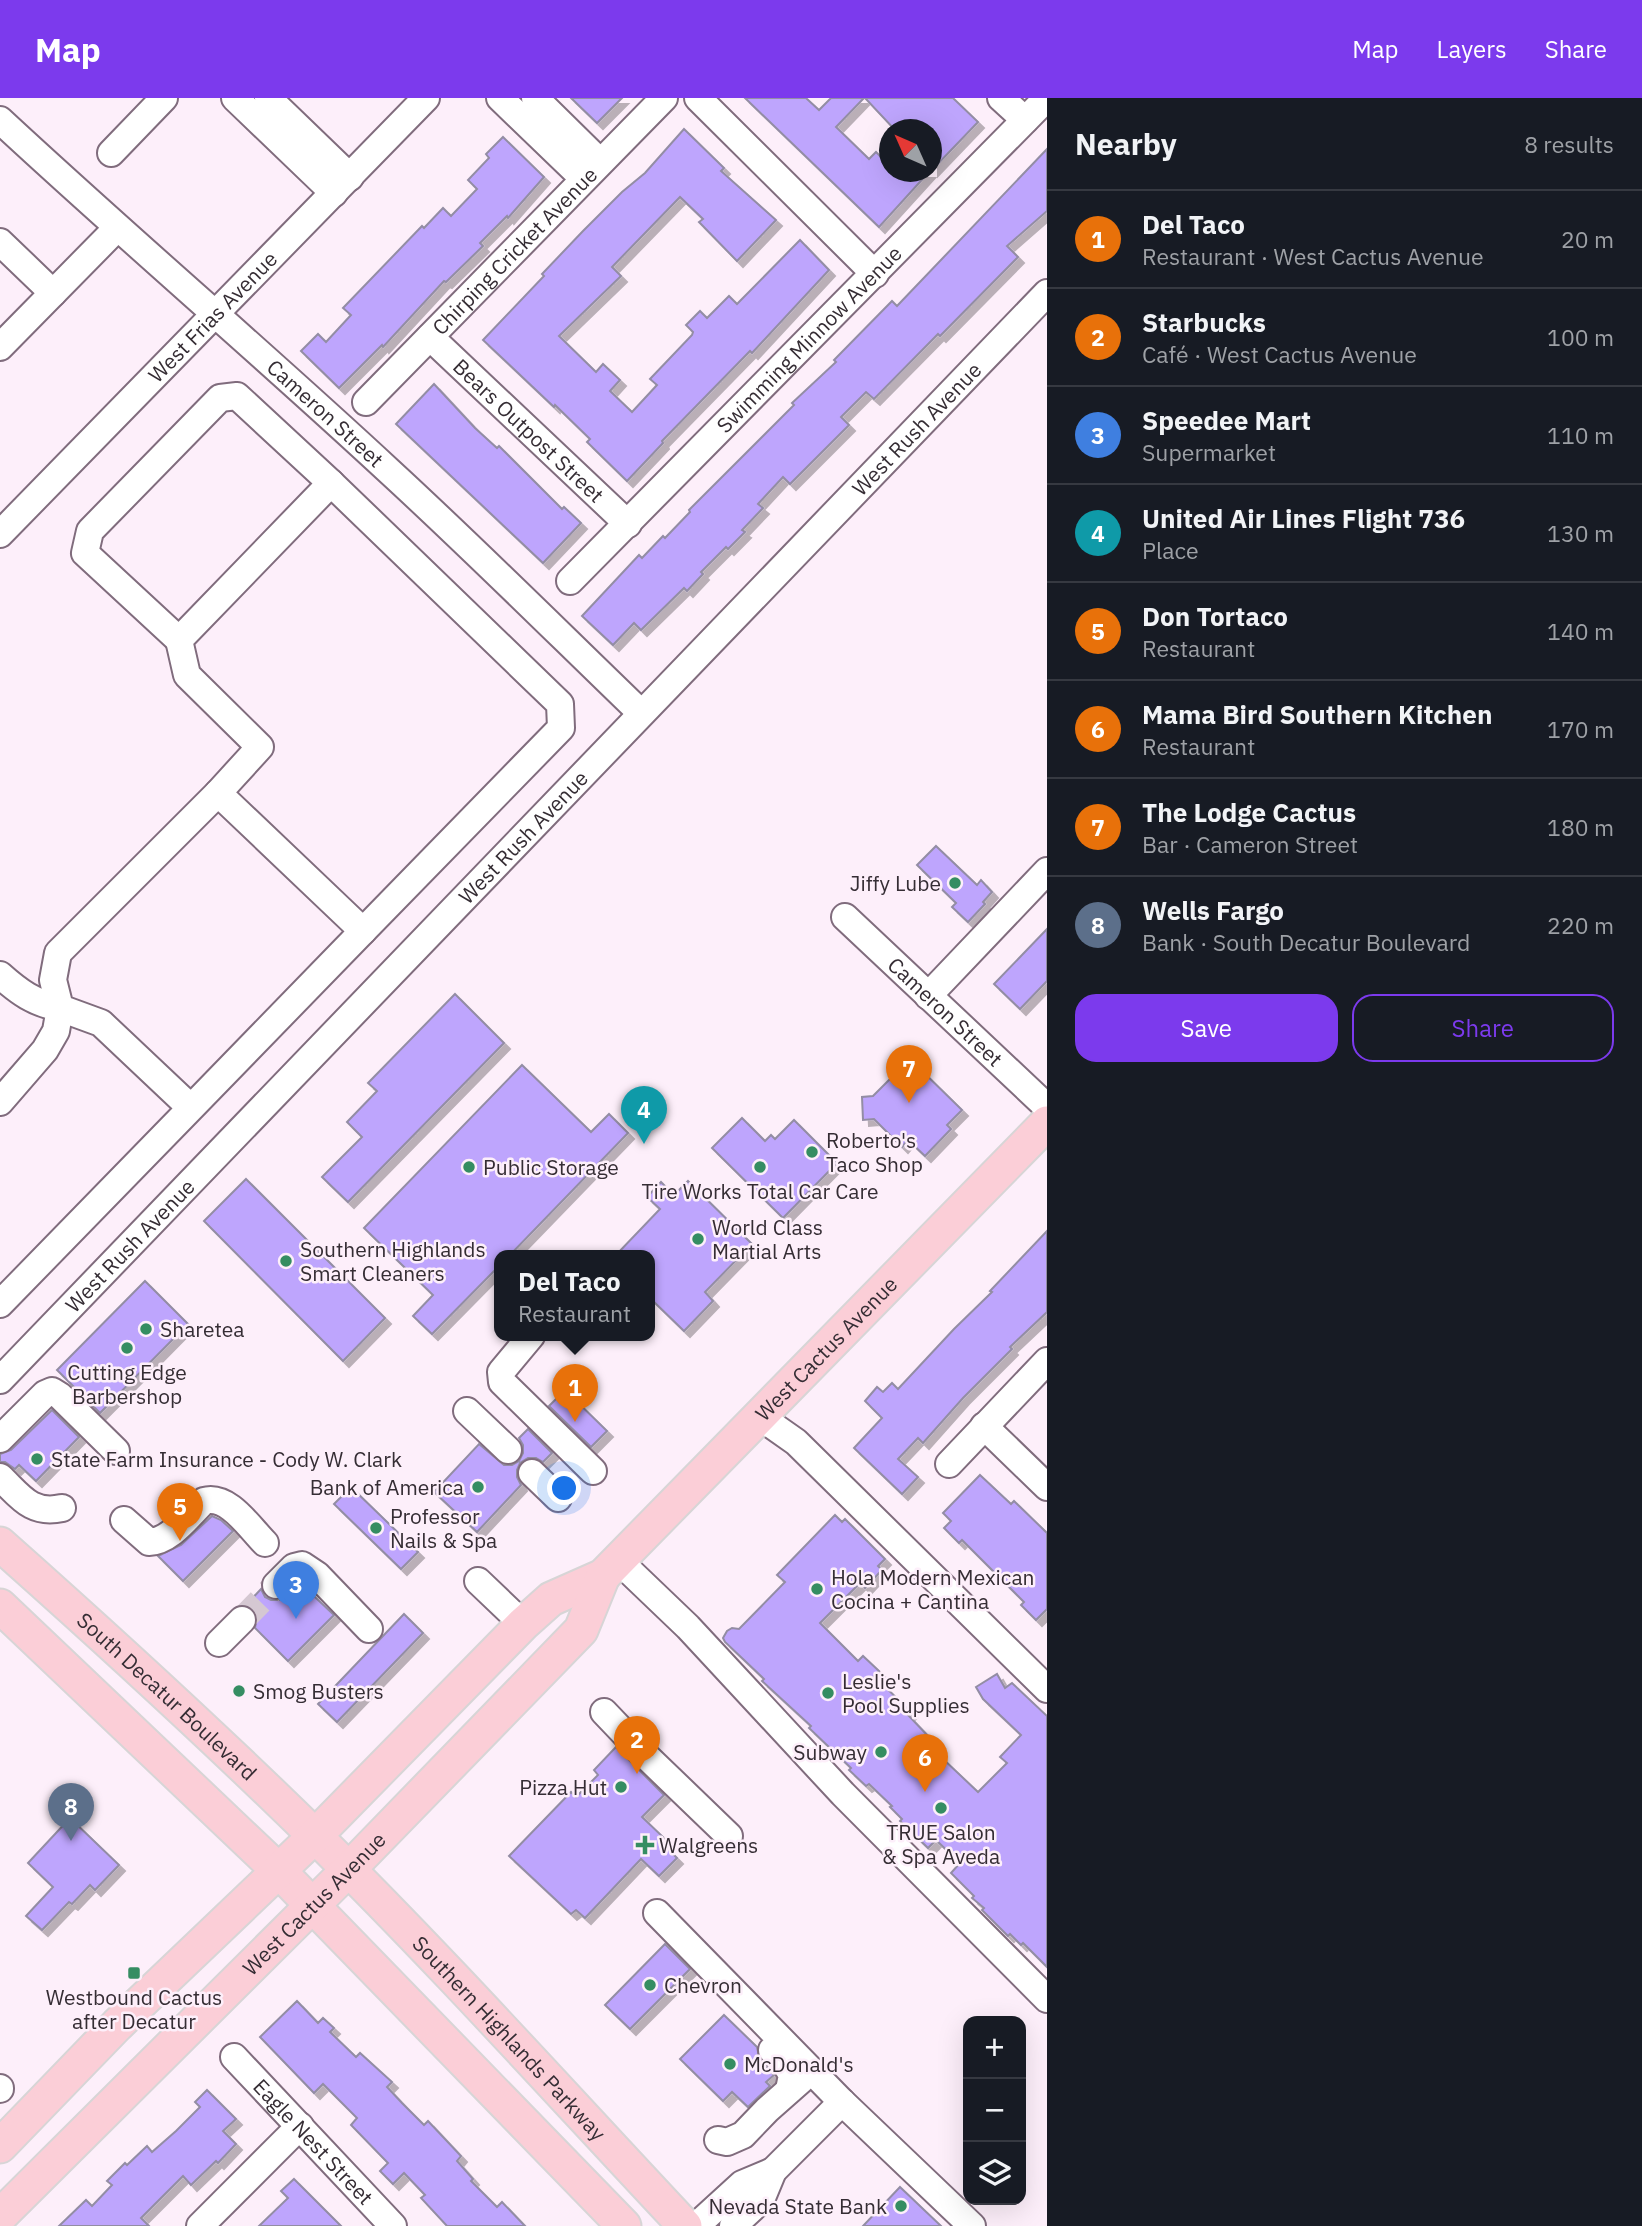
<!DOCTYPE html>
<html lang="en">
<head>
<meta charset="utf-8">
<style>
  body { margin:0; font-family:"IBM Plex Sans",sans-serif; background:#20242c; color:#f1f3f6 }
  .controls { position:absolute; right:21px; bottom:21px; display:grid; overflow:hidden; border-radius:14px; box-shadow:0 7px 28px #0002 }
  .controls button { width:63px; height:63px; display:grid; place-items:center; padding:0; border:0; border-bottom:2px solid #363941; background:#171b24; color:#f1f3f6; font:35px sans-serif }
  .compass { position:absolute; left:879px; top:21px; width:63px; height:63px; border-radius:50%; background:#171b24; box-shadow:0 7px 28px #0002; rotate:315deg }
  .you { position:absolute; left:565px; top:1391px; width:24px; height:24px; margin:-18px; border:5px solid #fff; border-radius:50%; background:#1a73e8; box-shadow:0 0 0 10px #1a73e833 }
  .badge { display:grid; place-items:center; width:46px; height:46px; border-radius:50%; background:#7c3aed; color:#fff; font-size:23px; font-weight:700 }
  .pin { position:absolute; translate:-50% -58px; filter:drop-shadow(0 2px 4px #0008) }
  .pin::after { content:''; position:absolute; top:37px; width:24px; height:21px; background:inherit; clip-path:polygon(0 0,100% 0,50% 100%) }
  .popup { position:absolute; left:494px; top:1152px; width:161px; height:91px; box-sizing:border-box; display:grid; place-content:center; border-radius:14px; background:#171b24; filter:drop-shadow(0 2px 5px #0005); font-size:23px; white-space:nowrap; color:#9ea1a6 }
  .popup b { font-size:26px; color:#f1f3f6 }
  .popup::after { content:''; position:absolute; left:50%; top:100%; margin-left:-14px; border:14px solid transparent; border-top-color:#171b24 }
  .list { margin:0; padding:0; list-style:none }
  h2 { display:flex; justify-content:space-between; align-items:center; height:91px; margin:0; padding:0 28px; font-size:30px }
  h2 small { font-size:23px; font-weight:400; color:#9ea1a6 }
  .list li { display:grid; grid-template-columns:46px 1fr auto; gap:21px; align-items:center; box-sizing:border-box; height:98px; padding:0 28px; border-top:2px solid #363941 }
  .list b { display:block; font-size:26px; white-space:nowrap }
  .list p { margin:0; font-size:23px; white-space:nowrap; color:#9ea1a6 }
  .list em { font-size:23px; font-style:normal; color:#9ea1a6 }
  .actions { display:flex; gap:14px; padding:21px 28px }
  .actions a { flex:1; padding:16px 0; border:2px solid #7c3aed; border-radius:21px; text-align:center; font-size:24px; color:#7c3aed }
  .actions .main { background:#7c3aed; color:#fff }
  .icon { flex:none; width:38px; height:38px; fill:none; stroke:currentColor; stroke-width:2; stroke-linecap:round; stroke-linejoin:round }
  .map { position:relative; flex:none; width:1047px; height:2128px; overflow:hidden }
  header { display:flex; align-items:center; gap:42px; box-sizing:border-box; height:98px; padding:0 35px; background:#7c3aed; color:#fff }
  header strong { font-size:33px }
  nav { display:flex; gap:38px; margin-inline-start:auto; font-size:24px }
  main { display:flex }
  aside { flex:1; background:#171b24 }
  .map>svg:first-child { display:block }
</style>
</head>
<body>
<header>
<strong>Map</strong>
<nav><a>Map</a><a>Layers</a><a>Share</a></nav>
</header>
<main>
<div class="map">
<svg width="1047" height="2128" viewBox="0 0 1047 2128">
  <defs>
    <filter id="shadow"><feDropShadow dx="6" dy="6" stdDeviation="0" flood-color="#0004"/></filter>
  </defs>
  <rect width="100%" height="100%" fill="#fdeffa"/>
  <g fill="#bea5fd" stroke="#938da4" stroke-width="2" filter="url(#shadow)">
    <polygon points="571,0 622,0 597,25"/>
    <polygon points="745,0 806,0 819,12 831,0 864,0 836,29 869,61 876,54 890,68 890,74 929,74 879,129"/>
    <polygon points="865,0 953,0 978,24 932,72 932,32 895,32"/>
    <polygon points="684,31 724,70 721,73 776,122 737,163 699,124 703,121 680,99 612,169 621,178 559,238 596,274 603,266 620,282 610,293 632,314 657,287 650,281 692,237 693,234 686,227 700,213 707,220 729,198 737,206 800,142 829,172 752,255 750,253 662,343 663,345 627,383 587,344 590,341 555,307 554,309 483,242 544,178 542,176 583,133 622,94 645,75"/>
    <polygon points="503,39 544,79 508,120 507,118 480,145 483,148 446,184 444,183 383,249 382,247 339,290 301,253 318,236 326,244 351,217 343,210 422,128 424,130 443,110 451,118 477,91 468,82 489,60 486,56"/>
    <polygon points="1047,51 1047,113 1007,148 1018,159 940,238 938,236 874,301 866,294 841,319 849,327 790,386 783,379 758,406 763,410 742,432 745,434 728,451 726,449 701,474 703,476 687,493 684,490 641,532 634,525 613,547 582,518 639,457 642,460 663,438 665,440 690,414 689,412 794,307 792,305 836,264 834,262 892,203 897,208"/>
    <polygon points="434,286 475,330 497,350 499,348 562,411 564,409 581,425 543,465 396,326"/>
    <polygon points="936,748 977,787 981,782 992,794 983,804 985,806 968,824 952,809 956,805 917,767"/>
    <polygon points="1047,831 1047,883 1020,911 994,886"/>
    <polygon points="455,896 504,945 348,1104 322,1079 362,1039 347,1024 377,993 368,985"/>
    <polygon points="913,964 962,1012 947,1027 951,1031 925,1058 908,1042 902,1049 874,1021 863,1022 862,999 873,998 894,977 897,980"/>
    <polygon points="522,967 591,1034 609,1016 628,1035 509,1158 500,1158 500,1167 432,1236 413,1218 433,1197 364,1130"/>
    <polygon points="742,1020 765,1043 771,1037 775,1041 794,1022 837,1065 783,1120 712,1050"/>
    <polygon points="246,1081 385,1220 343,1263 204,1123"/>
    <polygon points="688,1083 752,1146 705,1194 713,1203 684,1233 650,1200 650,1158 615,1158 660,1111 647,1099 661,1084 674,1097"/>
    <polygon points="1047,1133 1047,1214 1010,1249 1012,1251 963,1300 923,1345 918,1340 898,1361 918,1379 902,1396 854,1350 882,1320 865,1303 877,1289 883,1294 892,1285 898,1291 954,1231 992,1194 990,1193"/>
    <polygon points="145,1183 188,1226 100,1315 57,1272"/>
    <polygon points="565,1292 607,1333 591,1349 549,1308"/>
    <polygon points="52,1312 79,1339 36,1383 19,1367 15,1371 5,1364 0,1364 0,1356 11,1352"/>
    <polygon points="528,1331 552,1355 543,1364 536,1360 528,1360 520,1365 517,1372 517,1379 521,1387 477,1434 434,1394 479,1346 504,1367 512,1367 519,1363 523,1355 523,1347 519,1340"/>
    <polygon points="980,1377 1011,1406 1014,1403 1047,1435 1047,1511 1036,1522 1021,1507 1024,1504 962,1442 959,1445 944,1430 951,1423 943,1415"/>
    <polygon points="351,1389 418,1454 401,1471 334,1406"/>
    <polygon points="835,1417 842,1424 845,1421 885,1461 878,1468 882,1472 865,1490 860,1485 820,1525 858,1563 863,1558 879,1573 874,1578 911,1614 908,1617 928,1638 923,1642 978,1694 1007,1665 1000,1659 1021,1637 983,1601 976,1589 997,1576 1005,1590 1012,1585 1047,1618 1047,1869 1023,1845 1021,1847 1010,1836 1008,1838 982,1812 984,1810 972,1800 974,1798 951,1775 960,1765 936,1742 928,1750 900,1723 902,1721 890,1709 892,1708 869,1686 866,1688 849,1672 851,1670 809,1630 811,1628 762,1583 764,1581 725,1544 723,1540 727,1533 732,1530 739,1531 785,1484 777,1477"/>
    <polygon points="212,1418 221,1422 233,1433 183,1483 158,1458 181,1447"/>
    <polygon points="300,1485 334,1517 288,1563 255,1530 257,1517 253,1510 246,1507 261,1491 265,1499 271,1502 279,1502"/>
    <polygon points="404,1516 423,1535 337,1624 318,1606"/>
    <polygon points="616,1649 664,1697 642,1719 663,1739 660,1743 677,1760 659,1778 641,1761 585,1820 576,1812 571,1816 509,1758 571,1694 576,1699 598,1677 594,1672"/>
    <polygon points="70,1720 119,1767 95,1792 90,1787 72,1806 69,1804 42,1832 26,1818 53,1789 28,1765"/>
    <polygon points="665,1846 690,1871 630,1931 605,1907"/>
    <polygon points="297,1903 318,1925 323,1920 334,1930 330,1934 356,1959 360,1955 392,1984 387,1989 402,2005 424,2027 428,2023 461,2058 457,2063 473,2081 471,2083 497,2109 502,2104 525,2128 447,2128 421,2100 425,2097 404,2075 393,2086 380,2073 388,2065 351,2027 357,2020 323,1986 314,1995 260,1939"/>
    <polygon points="724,1917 757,1949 760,1963 774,1977 766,1984 770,1988 748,2009 732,1994 723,2003 680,1961"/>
    <polygon points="207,1992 236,2021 223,2033 236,2046 218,2065 216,2063 191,2087 183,2078 141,2120 149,2128 59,2128 86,2102 92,2108 112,2087 107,2083 125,2065 127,2067 147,2048 152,2054 176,2033 200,2009 195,2004"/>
    <polygon points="294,2081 341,2128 259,2128 288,2100 281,2093"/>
    <polygon points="900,2089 941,2128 863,2128"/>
  </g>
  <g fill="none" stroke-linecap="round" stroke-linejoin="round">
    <polyline stroke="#d5c8d2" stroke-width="26" stroke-dasharray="26 13" stroke-linecap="butt" points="242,1522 276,1487"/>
    <defs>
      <g id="minor">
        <polyline points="235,0 334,95"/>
        <polyline points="268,0 350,79"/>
        <polyline points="500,0 584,81"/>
        <polyline points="535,0 600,64"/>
        <polyline points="698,0 875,176"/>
        <polyline points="1001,0 1025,22"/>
        <path id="s1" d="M 0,22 C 128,141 261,254 389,373 C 475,452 557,534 641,615"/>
        <polyline points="111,55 164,0"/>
        <polyline points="0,144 53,195"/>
        <path id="s2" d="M 430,239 L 628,426"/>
        <polyline points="0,249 117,130"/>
        <path id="s3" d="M 366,304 L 664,0"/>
        <path id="s4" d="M 0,436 L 426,0"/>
        <path id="s5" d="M 570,483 L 1047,0"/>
        <polyline points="179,542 85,455 90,433 220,300 237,298 331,385"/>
        <polyline points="218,695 260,649 187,577 179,542 331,385 560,606 561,630 363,833"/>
        <path id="s6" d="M 845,819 L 1047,1009"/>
        <path d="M 0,877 C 19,894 34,905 60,910 L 56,933 L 45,952 L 0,1004"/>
        <polyline points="928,898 1047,773"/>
        <polyline points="0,1206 191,1010 101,925 60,910 53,882 58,855 218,695 363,833 191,1010"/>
        <polyline points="531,1238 501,1274 502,1284 593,1373"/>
        <path id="s7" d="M 0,1282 L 1047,195"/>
        <polyline points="467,1313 508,1352"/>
        <polyline points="759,1318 796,1344 1047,1591"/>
        <polyline points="984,1328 1047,1389"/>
        <polyline points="0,1341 45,1296 52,1293 60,1298 116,1353"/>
        <polyline points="949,1366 1047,1263"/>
        <polyline points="532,1375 558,1400"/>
        <path d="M 0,1379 C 20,1398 31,1417 62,1410"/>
        <path d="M 124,1422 L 149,1444 C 171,1443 189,1417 204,1403 C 228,1396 249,1429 265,1445"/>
        <polyline points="618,1462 688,1529 843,1696 1047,1901"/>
        <polyline points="478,1483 523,1526"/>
        <polyline points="276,1487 294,1469 302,1467 317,1477 369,1531"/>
        <polyline points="219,1545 242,1522"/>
        <polyline points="604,1614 646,1658 729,1738"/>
        <polyline points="657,1815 842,2004 972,2128"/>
        <polyline points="772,1952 785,1965 792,1977 789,1992"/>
        <path id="s8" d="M 234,1959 L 393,2128"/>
        <polyline points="0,1990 0,1991"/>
        <polyline points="718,2042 727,2044 743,2037 767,2012 801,1982"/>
        <polyline points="200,2128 300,2028"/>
        <polyline points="696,2128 742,2086 773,2073"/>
        <polyline points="733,2128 761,2102 773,2073 842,2004"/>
      </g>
      <g id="major">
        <path id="s9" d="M 0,1446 C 107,1541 212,1637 314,1737 C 442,1863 562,1997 685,2128"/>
        <polyline points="0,1508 279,1773 624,2128"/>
        <path id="s10" d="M 0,2048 L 117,1927 L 315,1738 L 523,1526 L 551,1501 L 603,1478 L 1047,1025"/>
        <path id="s11" d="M 0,2118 L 348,1772 L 581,1532 L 603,1478"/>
      </g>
    </defs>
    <use href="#minor" stroke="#806c7d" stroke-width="30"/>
    <use href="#major" stroke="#d7d5d6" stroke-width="37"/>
    <use href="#minor" stroke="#fff" stroke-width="26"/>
    <use href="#major" stroke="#fbced7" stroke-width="33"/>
  </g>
  <g fill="#358d62" stroke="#fdeffa" stroke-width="2.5">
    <circle cx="955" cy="785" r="7"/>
    <circle cx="812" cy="1054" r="7"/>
    <circle cx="469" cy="1069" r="7"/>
    <circle cx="760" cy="1069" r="7"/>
    <circle cx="698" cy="1141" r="7"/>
    <circle cx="286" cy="1163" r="7"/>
    <circle cx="146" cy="1231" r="7"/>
    <circle cx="127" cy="1250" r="7"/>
    <circle cx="37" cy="1361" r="7"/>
    <circle cx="478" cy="1389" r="7"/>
    <circle cx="376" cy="1430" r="7"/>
    <circle cx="817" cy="1491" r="7"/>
    <circle cx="239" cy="1593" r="7"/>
    <circle cx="828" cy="1595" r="7"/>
    <circle cx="881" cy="1654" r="7"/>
    <circle cx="621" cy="1689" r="7"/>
    <circle cx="941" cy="1710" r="7"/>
    <path d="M641.5 1736.5h7v7h7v7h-7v7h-7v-7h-7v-7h7z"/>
    <rect x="127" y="1868" width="14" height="14" rx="3.5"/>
    <circle cx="650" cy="1887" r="7"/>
    <circle cx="730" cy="1966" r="7"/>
    <circle cx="901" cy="2108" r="7"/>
  </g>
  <g text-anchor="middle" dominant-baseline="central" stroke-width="5" stroke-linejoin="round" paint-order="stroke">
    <g font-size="21" fill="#352d34" stroke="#fdeffa">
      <text stroke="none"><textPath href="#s3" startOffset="212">Chirping Cricket Avenue</textPath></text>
      <text stroke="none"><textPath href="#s4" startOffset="304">West Frias Avenue</textPath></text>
      <text stroke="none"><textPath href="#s5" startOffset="340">Swimming Minnow Avenue</textPath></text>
      <text stroke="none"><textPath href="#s1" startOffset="438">Cameron Street</textPath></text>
      <text stroke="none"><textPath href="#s7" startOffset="1321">West Rush Avenue</textPath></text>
      <text stroke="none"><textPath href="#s2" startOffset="136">Bears Outpost Street</textPath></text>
      <text stroke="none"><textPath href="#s7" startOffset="754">West Rush Avenue</textPath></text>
      <text stroke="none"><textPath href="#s6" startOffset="138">Cameron Street</textPath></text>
      <text stroke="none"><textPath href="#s7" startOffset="187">West Rush Avenue</textPath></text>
      <text stroke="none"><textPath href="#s10" startOffset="1152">West Cactus Avenue</textPath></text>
      <text stroke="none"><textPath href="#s9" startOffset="226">South Decatur Boulevard</textPath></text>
      <text stroke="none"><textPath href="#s11" startOffset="443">West Cactus Avenue</textPath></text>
      <text stroke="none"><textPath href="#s9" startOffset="710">Southern Highlands Parkway</textPath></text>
      <text stroke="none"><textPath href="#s8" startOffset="116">Eagle Nest Street</textPath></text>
    </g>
    <g font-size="21" fill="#352d34" stroke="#fdeffa" text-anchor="start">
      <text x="941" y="785" text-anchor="end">Jiffy Lube</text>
      <text x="826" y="1042">Roberto's<tspan x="826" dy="24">Taco Shop</tspan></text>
      <text x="483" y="1069">Public Storage</text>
      <text x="760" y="1093" text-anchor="middle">Tire Works Total Car Care</text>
      <text x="712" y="1129">World Class<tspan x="712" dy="24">Martial Arts</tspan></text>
      <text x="300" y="1151">Southern Highlands<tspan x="300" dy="24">Smart Cleaners</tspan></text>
      <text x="160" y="1231">Sharetea</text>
      <text x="127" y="1274" text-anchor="middle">Cutting Edge<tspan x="127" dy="24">Barbershop</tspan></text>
      <text x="51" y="1361">State Farm Insurance - Cody W. Clark</text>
      <text x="464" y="1389" text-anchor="end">Bank of America</text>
      <text x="390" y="1418">Professor<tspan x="390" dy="24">Nails &amp; Spa</tspan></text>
      <text x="831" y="1479">Hola Modern Mexican<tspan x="831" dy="24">Cocina + Cantina</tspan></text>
      <text x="842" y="1583">Leslie's<tspan x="842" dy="24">Pool Supplies</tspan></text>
      <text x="253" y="1593">Smog Busters</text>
      <text x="867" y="1654" text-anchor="end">Subway</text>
      <text x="607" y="1689" text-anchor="end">Pizza Hut</text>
      <text x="941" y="1734" text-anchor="middle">TRUE Salon<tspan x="941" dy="24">&amp; Spa Aveda</tspan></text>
      <text x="659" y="1747">Walgreens</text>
      <text x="664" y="1887">Chevron</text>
      <text x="134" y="1899" text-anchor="middle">Westbound Cactus<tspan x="134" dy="24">after Decatur</tspan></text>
      <text x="744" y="1966">McDonald's</text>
      <text x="887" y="2108" text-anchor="end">Nevada State Bank</text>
    </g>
  </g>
</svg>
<div class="controls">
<button>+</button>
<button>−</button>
<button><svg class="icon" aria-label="layers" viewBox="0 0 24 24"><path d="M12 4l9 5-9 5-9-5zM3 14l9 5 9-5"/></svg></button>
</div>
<svg class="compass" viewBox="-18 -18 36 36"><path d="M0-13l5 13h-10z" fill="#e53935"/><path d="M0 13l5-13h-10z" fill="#9ea1a6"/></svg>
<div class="you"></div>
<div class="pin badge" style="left:575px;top:1324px;background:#e8710a">1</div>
<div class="popup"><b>Del Taco</b>Restaurant</div>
<div class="pin badge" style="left:637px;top:1676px;background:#e8710a">2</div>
<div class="pin badge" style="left:296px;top:1521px;background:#3f7fe0">3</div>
<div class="pin badge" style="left:644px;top:1046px;background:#0f9aa8">4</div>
<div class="pin badge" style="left:180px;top:1443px;background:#e8710a">5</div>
<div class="pin badge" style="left:925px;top:1694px;background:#e8710a">6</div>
<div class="pin badge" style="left:909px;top:1005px;background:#e8710a">7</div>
<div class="pin badge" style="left:71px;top:1743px;background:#5c6f8a">8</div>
</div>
<aside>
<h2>Nearby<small>8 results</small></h2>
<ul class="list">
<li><span class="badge" style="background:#e8710a">1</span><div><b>Del Taco</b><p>Restaurant · West Cactus Avenue</p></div><em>20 m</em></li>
<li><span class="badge" style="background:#e8710a">2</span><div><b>Starbucks</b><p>Café · West Cactus Avenue</p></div><em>100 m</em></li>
<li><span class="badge" style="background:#3f7fe0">3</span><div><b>Speedee Mart</b><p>Supermarket</p></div><em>110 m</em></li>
<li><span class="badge" style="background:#0f9aa8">4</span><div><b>United Air Lines Flight 736</b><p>Place</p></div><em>130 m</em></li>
<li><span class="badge" style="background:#e8710a">5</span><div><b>Don Tortaco</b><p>Restaurant</p></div><em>140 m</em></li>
<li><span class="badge" style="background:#e8710a">6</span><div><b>Mama Bird Southern Kitchen</b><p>Restaurant</p></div><em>170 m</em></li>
<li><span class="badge" style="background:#e8710a">7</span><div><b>The Lodge Cactus</b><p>Bar · Cameron Street</p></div><em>180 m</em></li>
<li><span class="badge" style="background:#5c6f8a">8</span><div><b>Wells Fargo</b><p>Bank · South Decatur Boulevard</p></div><em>220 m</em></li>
</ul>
<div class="actions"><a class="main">Save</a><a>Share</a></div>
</aside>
</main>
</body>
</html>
